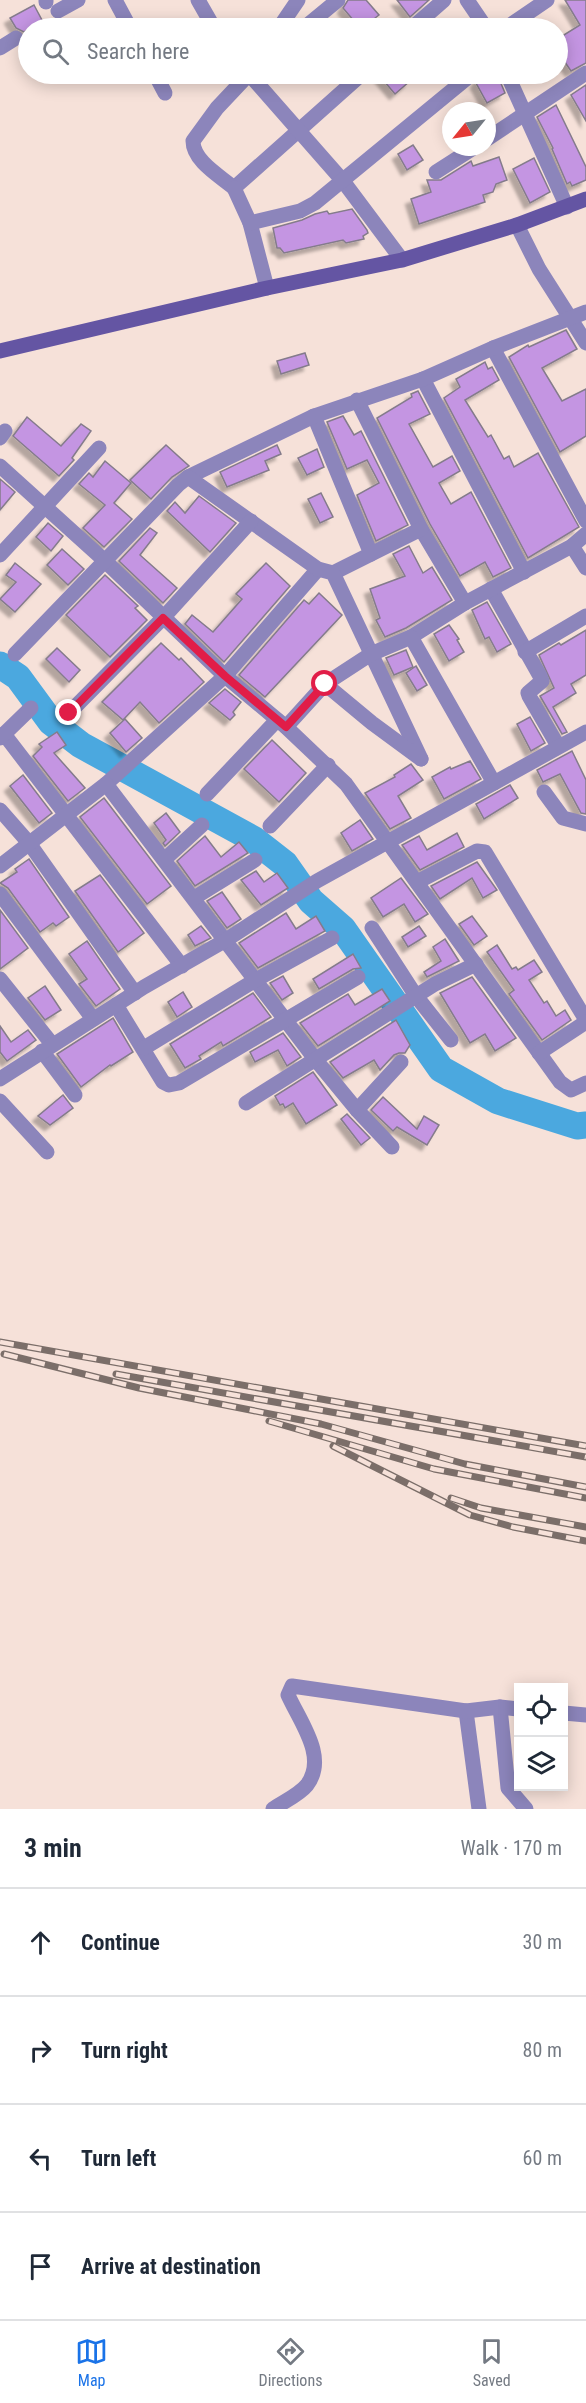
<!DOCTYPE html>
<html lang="en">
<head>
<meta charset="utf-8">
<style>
  body { margin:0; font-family:"Roboto Condensed",sans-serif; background:#f2f2f3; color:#1f2937 }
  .controls { position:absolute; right:18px; bottom:18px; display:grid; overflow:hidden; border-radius:0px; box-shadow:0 3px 15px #0003 }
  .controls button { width:54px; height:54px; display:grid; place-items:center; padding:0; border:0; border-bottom:2px solid #e0e1e3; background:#fff; color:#1f2937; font:30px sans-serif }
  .compass { position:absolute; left:442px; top:102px; width:54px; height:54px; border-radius:50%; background:#fff; box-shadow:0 3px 15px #0003; rotate:240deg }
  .stop { position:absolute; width:18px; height:18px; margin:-14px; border:4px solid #e11d48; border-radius:50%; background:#fff }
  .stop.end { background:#e11d48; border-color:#fff; box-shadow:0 2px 6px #0008 }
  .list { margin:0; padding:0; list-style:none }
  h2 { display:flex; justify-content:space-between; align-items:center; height:78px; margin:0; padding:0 24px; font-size:26px }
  h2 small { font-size:20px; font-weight:400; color:#747a83 }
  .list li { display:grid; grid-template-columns:39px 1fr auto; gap:18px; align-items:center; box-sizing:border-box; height:108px; padding:0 24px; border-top:2px solid #e0e1e3 }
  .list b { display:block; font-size:22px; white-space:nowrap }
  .list em { font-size:20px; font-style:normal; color:#747a83 }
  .icon { flex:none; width:33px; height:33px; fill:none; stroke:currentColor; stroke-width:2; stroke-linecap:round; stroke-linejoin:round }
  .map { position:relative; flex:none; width:586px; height:1809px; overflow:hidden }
  .search { position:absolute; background:#fff; box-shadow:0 3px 15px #0003; left:18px; right:18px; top:18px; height:66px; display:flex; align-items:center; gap:15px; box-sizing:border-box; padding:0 21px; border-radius:33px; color:#747a83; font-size:22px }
  .sheet { height:510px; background:#fff }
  nav { display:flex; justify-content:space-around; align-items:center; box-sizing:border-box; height:84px; border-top:2px solid #e0e1e3; background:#fff; font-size:16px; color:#747a83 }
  nav a { display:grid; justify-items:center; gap:3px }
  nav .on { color:#1a73e8 }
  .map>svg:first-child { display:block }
</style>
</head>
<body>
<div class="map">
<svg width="586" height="1809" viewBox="0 0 586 1809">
  <defs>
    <filter id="shadow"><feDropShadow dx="-5.5" dy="5.5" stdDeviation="1.5" flood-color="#0004"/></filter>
  </defs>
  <rect width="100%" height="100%" fill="#f6e1d9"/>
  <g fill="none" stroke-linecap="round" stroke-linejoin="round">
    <polyline stroke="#4ba8df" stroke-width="27" points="0,665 18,677 51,722 81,745 253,839 285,864 311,901 343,929 441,1069 498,1101 577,1126 586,1125"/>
  </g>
  <g fill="#c495e2" stroke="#847b8b" stroke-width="1.5" filter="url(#shadow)">
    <polygon points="348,0 366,0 379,15 370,22 376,28 360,28 343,8"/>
    <polygon points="397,0 429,0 410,17"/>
    <polygon points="565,0 586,0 586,63 571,71 558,52 558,42 559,38 580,25"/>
    <polygon points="34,5 43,22 24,32 16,28 10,18"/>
    <polygon points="378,74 404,74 410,81 395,94"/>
    <polygon points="482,74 497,74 505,93 487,103 476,83"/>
    <polygon points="586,85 586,121 571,95"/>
    <polygon points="556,105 586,167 586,180 572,186 570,182 567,184 552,149 553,148 537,117"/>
    <polygon points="413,145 423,160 407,170 398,154"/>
    <polygon points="499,157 507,180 496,184 493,192 483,195 485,202 419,224 411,199 431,192 427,180 441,180 471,161 473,166"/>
    <polygon points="534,158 550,192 530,203 513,169"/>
    <polygon points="352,209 367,230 368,233 363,236 364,239 346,243 343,240 284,253 280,248 277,248 273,228 302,220 315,214 327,211 329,214"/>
    <polygon points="566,330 577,349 542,368 562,401 586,389 586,436 560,452 509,357 528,345 529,347"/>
    <polygon points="305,353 309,365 281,374 277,361"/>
    <polygon points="485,362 488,369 492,367 499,380 465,400 488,437 491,435 504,459 509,456 514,467 538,453 579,527 528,558 444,398 460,387 456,379"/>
    <polygon points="418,391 430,414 409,424 433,467 452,456 460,471 439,483 451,504 471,492 511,568 493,577 485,562 460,576 430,524 377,418 412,397 411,394"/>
    <polygon points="343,416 354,435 361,431 408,525 376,541 357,495 379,483 367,460 347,469 327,422"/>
    <polygon points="27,417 61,446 81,424 91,431 72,458 74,460 59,476 13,436"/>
    <polygon points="166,445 189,466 172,477 151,499 130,480"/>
    <polygon points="277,445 281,454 265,461 269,470 227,487 220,472"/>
    <polygon points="317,449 324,467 307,475 298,458"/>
    <polygon points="105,461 131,483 114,503 132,519 104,547 83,528 105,505 79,484 89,473 93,477"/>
    <polygon points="0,479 15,492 0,510"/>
    <polygon points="321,493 333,517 320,523 308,499"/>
    <polygon points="199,496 236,523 210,552 167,511 175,502 185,513"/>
    <polygon points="48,523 63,536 51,551 36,537"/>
    <polygon points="150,528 157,533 140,555 177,588 163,603 119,561"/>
    <polygon points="409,546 423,573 432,567 452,600 406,628 385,637 376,620 380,618 370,589 405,576 393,554"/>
    <polygon points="62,549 84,569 68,585 47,565"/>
    <polygon points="15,563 41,584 15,612 0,599 16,582 6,575"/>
    <polygon points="266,563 290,586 224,662 185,624 192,615 213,632 242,599 236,594"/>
    <polygon points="105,575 138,606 135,608 147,620 110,657 66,615"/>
    <polygon points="319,593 342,615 265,697 239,675 304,600 309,604"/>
    <polygon points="487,602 511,644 497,652 489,637 485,639 472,610"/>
    <polygon points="449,625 459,639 457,640 464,652 449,661 434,634"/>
    <polygon points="586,630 586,675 571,684 576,693 553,707 567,732 562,734 540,696 554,688 539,655 559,643 561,645"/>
    <polygon points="161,643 179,660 181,658 204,682 159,723 140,702 123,720 102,702"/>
    <polygon points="57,648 80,670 69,682 46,659"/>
    <polygon points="406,650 413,667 394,675 386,658"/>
    <polygon points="416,666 427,685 417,691 406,673"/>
    <polygon points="225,689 241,702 233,712 235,715 230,720 209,703"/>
    <polygon points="530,717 545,743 531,751 517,724"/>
    <polygon points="125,719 142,738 126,752 110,733"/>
    <polygon points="57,732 66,745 54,753 85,788 68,801 33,756 42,747 39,744"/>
    <polygon points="272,740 306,773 279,802 244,769"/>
    <polygon points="572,751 586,780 586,814 581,813 560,774 543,782 537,770"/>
    <polygon points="470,761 481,779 444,799 432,777 450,767 451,769"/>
    <polygon points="411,764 423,780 398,796 411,818 390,829 365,793 395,777 394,775"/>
    <polygon points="23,775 52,813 39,823 10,786"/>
    <polygon points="510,785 518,798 484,819 476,804"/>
    <polygon points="104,798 171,886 147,904 80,817"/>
    <polygon points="166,813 180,832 165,846 163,843 166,840 154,823"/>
    <polygon points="360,820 373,839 352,851 341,833"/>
    <polygon points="457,833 464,847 420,870 402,845 419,836 427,850"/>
    <polygon points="205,836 221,857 239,842 248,853 195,886 177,861"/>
    <polygon points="29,859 69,917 56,926 53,923 40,932 8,888 0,883 17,872 15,869"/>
    <polygon points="477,862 497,890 483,898 472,878 440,899 431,886"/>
    <polygon points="256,871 264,882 277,873 288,888 261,905 241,880"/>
    <polygon points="100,875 144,933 118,952 75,891"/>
    <polygon points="401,878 428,914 415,922 404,904 383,917 371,898"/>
    <polygon points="222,892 241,919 227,928 207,901"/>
    <polygon points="0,910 28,948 0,969"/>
    <polygon points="286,913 296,929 316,916 325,931 258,968 239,943"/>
    <polygon points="472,916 487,936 474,945 459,924"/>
    <polygon points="201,926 211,938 195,946 188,935"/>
    <polygon points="419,926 426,936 408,947 402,937"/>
    <polygon points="445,939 459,961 427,977 424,972 441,961 433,947"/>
    <polygon points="87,941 120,989 96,1006 79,984 87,979 69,954"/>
    <polygon points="497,945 512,969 516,967 518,970 534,960 542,972 529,980 544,1003 547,1001 556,1016 565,1010 571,1020 542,1040 509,994 514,990 487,952"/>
    <polygon points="353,954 361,968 353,969 319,989 313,979"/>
    <polygon points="283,976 293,993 282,1000 270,983"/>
    <polygon points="472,977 516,1038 495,1051 485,1034 470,1043 440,993"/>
    <polygon points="45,986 61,1010 45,1020 28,998"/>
    <polygon points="382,989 390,1001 318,1046 300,1023 348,994 355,1005"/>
    <polygon points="183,992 192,1007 177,1017 168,1002"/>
    <polygon points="253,993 271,1017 223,1046 221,1042 199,1056 201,1059 185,1068 170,1044"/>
    <polygon points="113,1018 133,1052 111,1066 110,1065 81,1087 57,1054"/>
    <polygon points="396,1020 410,1045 405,1053 399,1053 394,1055 380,1070 374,1060 343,1078 330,1062"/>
    <polygon points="0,1026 11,1042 28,1030 36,1040 7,1061 0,1052"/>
    <polygon points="283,1033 301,1057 287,1066 278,1050 255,1062 250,1052"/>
    <polygon points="313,1072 337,1105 306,1124 293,1103 285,1108 283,1104 280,1105 275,1096"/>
    <polygon points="63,1095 73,1108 50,1125 38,1116"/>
    <polygon points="383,1097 417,1129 424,1116 439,1125 427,1145 397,1127 393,1131 371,1110"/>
    <polygon points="347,1114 370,1138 361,1145 341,1119"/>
  </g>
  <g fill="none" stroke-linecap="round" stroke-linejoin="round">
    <g stroke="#8c85bb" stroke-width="15">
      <polyline points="46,0 46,2"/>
      <polyline points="115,0 130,28"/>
      <polyline points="198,0 214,28"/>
      <polyline points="467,0 486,28"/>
      <polyline points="58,11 78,0"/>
      <polyline points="279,28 298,0"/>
      <polyline points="304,28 338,0"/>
      <polyline points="412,28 444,0"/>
      <polyline points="506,28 547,0"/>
      <polyline points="0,48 16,38"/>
      <polyline points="155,74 165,93"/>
      <path d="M 249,74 L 217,108 L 193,141 C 193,161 220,176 234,188 L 362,74"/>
      <polyline points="249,74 343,181 402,260"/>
      <polyline points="507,74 567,207"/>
      <polyline points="487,139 586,73"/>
      <polyline points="436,172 475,147"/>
      <polyline points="234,188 250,223 267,288"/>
      <polyline points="250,223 300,211 315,203 472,74"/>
      <polyline points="517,225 539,269 586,343"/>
      <polyline points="493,348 586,521"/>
      <polyline points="423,379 524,572"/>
      <polyline points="357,400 421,529 465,603"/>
      <polyline points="314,416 371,554"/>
      <polyline points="0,438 5,431"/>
      <polyline points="0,466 105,561 225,676 286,727 346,784 560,1082 571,1090 586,1083"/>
      <polyline points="188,477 314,416 423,379 493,348 586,312"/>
      <polyline points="572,546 586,568"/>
      <polyline points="0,555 99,448"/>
      <polyline points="318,569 225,676 106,784 315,1059 357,1110 392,1147"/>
      <polyline points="333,573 421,529"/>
      <polyline points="491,589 540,676 542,681 528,693 529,696 558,746"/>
      <polyline points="411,637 465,603 572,546 586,534"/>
      <polyline points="525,652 586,616"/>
      <polyline points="15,654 178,485 188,477 318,569 333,573 421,759"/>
      <polyline points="325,684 372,723 421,759"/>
      <polyline points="69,713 163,618 251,521"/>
      <polyline points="286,727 325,684 371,654 411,637 494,783"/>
      <polyline points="4,734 182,966"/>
      <polyline points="0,738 31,708"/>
      <polyline points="544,792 563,818 586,824"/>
      <polyline points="207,794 277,720"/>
      <polyline points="0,810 29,843 135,993"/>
      <polyline points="270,826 328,765"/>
      <polyline points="165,859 202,825"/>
      <polyline points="0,866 106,784"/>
      <polyline points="417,882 477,851 485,852 586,1020"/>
      <polyline points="0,894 93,1019"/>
      <polyline points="194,898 255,860"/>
      <polyline points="372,928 416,996 451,1040"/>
      <polyline points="0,979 52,1044"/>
      <polyline points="116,1005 163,1082 169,1085 179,1083 358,977"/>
      <polyline points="144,1048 254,981 332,938"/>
      <polyline points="42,1051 75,1095"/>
      <polyline points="539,1053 586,1022"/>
      <polyline points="0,1079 144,987 226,940 317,881 586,732"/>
      <polyline points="0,1101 47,1152"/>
      <polyline points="246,1103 435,984 476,964"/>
      <polyline points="357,1110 401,1062"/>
      <polyline points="500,1707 508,1788 526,1809"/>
      <polyline points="466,1711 479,1809"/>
      <polyline points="564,1713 586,1715"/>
      <path d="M 273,1809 C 283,1802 299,1795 307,1785 C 328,1757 300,1722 288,1695 L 292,1686 L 466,1711 L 500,1707 L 518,1709"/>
    </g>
    <polyline stroke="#6455a3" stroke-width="15" points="0,351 267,288 402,260 517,225 586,199"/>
    <defs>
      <g id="rail">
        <polyline points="0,1342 586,1446"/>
        <polyline points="4,1354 139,1388 321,1424 465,1464 586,1487"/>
        <polyline points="116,1374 586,1457"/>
        <polyline points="269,1421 434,1469 586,1498"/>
        <polyline points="333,1446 470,1515 513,1527 586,1541"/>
        <polyline points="451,1498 481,1508 586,1527"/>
      </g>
    </defs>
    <use href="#rail" stroke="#7b6e69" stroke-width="7"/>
    <use href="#rail" stroke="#f6e1d9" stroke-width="4.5" stroke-dasharray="14" stroke-linecap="butt"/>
  </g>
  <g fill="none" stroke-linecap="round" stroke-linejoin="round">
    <polyline stroke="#e11d48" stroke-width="8" points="69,713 163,618 225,676 286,727 325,684"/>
  </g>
</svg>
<div class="controls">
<button><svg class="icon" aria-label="locate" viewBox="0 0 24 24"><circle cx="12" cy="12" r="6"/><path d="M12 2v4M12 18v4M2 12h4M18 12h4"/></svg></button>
<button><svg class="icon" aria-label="layers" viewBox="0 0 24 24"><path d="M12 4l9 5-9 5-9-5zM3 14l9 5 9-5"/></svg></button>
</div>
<svg class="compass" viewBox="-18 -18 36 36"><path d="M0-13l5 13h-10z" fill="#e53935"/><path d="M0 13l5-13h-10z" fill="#747a83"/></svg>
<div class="stop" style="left:325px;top:684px"></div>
<div class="stop end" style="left:69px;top:713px"></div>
<div class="search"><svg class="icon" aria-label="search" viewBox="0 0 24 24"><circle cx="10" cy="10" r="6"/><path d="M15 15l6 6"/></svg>Search here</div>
</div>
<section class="sheet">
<h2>3 min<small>Walk · 170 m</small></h2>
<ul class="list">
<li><svg class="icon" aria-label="ahead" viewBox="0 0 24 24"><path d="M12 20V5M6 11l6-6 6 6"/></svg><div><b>Continue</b></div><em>30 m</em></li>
<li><svg class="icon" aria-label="right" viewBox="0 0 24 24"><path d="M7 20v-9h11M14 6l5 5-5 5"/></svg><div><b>Turn right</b></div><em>80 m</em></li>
<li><svg class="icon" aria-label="left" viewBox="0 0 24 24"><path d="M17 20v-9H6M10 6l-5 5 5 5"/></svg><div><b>Turn left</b></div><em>60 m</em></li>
<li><svg class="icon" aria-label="arrive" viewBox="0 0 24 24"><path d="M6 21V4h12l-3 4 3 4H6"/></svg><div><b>Arrive at destination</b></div></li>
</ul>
</section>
<nav>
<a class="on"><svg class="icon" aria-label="map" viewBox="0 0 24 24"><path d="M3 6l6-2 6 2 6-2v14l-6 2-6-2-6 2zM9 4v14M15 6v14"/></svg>Map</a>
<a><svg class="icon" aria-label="directions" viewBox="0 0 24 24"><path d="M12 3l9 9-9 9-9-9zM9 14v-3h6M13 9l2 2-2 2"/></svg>Directions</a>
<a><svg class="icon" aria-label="saved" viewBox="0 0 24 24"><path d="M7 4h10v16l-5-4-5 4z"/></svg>Saved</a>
</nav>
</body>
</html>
